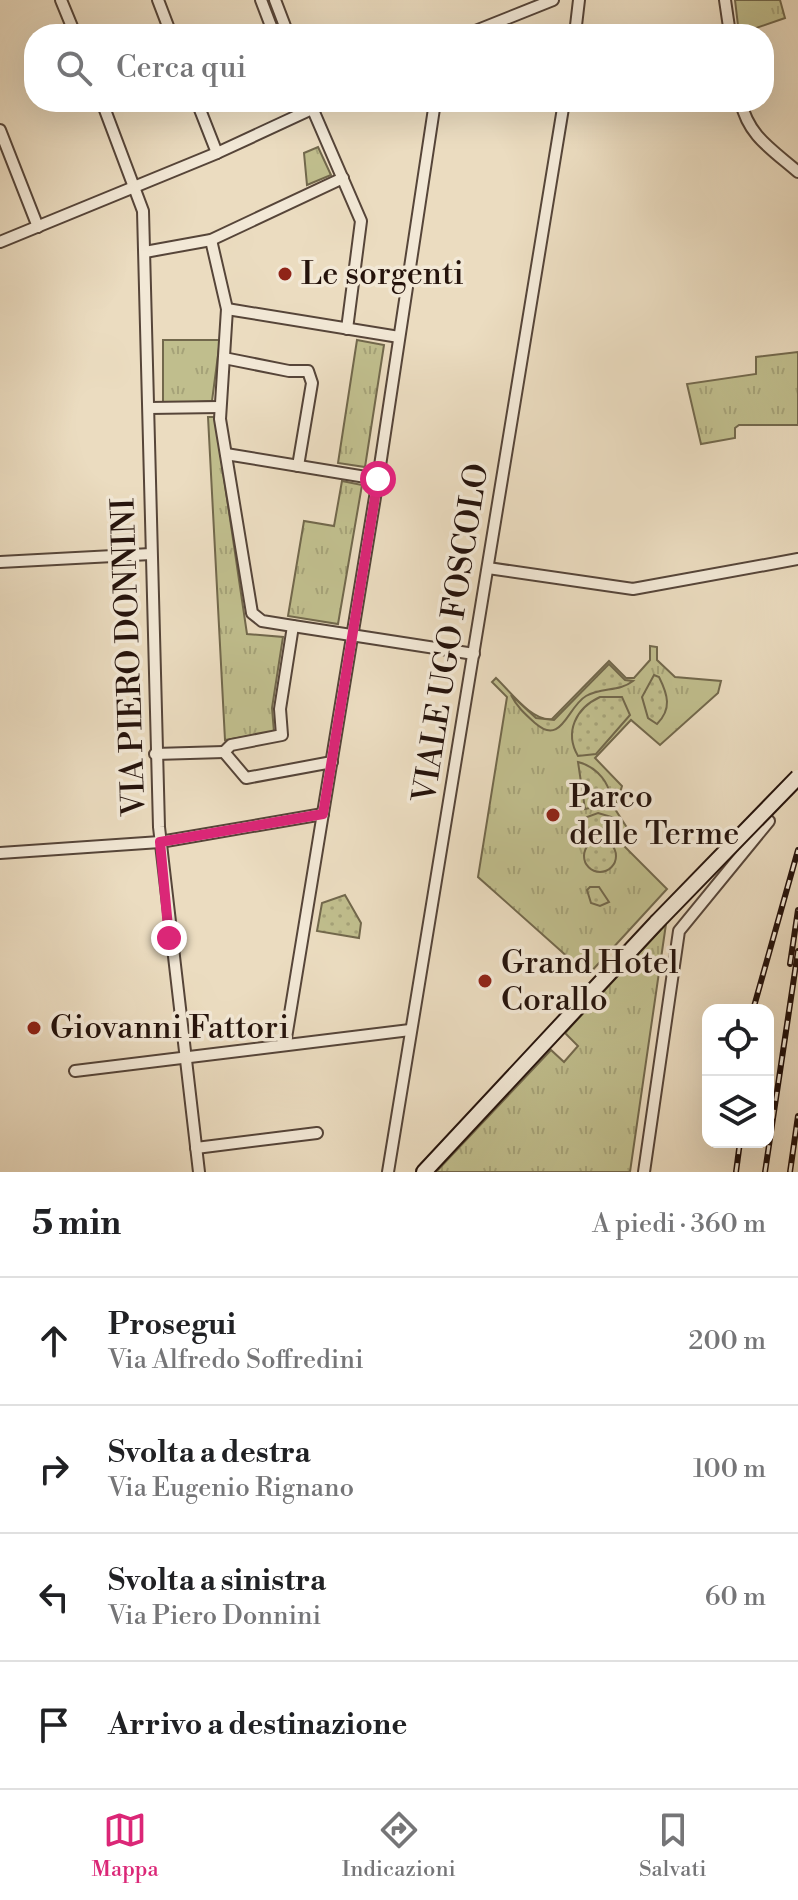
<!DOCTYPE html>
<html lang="it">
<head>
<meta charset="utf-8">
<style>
  body { margin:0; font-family:"Libre Bodoni",serif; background:#f2f2f2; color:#202124 }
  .controls { position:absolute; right:24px; bottom:24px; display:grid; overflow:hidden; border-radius:16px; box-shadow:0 8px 32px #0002 }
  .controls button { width:72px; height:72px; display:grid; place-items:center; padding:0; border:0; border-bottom:2px solid #e0e0e0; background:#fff; color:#202124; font:40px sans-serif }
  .stop { position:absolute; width:24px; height:24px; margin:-18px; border:6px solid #db2777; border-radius:50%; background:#fff }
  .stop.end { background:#db2777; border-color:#fff; box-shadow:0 2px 8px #0008 }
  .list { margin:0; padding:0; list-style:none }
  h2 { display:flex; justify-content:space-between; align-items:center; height:104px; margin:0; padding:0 32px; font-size:34px }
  h2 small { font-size:26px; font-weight:400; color:#757577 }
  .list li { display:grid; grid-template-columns:52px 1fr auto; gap:24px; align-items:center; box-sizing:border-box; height:128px; padding:0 32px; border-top:2px solid #e0e0e0 }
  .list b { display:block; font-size:30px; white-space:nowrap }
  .list p { margin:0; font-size:26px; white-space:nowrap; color:#757577 }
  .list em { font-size:26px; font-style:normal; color:#757577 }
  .icon { flex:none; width:44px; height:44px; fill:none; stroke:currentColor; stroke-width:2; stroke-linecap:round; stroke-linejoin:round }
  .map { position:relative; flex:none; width:798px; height:1172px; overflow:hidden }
  .search { position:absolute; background:#fff; box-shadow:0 8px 32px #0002; left:24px; right:24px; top:24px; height:88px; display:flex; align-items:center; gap:20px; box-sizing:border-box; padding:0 28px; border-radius:32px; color:#757577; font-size:30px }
  .sheet { height:616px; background:#fff }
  nav { display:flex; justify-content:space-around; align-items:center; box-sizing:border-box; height:112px; border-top:2px solid #e0e0e0; background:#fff; font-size:22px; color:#757577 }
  nav a { display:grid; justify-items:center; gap:4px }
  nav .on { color:#db2777 }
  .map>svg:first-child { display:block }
</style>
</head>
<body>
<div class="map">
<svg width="798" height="1172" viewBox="0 0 798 1172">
  <defs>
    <pattern id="park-tufts" width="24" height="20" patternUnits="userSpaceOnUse" patternTransform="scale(2)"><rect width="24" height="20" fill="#c0be8d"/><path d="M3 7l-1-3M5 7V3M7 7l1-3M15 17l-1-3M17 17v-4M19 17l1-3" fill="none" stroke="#a5a278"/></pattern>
    <pattern id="garden-dots" width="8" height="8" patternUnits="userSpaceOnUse" patternTransform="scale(2)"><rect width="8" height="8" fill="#c0be8d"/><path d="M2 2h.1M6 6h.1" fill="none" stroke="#a5a278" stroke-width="1.8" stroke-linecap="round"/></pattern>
  </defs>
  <rect width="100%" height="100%" fill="#ebdcc0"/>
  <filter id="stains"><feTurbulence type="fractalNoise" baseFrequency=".0025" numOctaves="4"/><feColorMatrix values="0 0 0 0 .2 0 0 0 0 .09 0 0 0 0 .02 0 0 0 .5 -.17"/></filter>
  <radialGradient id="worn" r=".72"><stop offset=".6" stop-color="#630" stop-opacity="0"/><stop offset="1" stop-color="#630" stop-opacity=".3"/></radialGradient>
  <g fill="url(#park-tufts)" stroke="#72684c" stroke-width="2">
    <polygon points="735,0 780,0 785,18 739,34"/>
    <polygon points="318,147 331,175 307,185 304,153"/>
    <polygon points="163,340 220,340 212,401 163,404"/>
    <polygon points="357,340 384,345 365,467 338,463"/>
    <polygon points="798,352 798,425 739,425 735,428 735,438 701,444 687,384 756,374 756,357"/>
    <polygon points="208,417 215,417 247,634 283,637 272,708 274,732 225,740"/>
    <polygon points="342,481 362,485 338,624 288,616 304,521 334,526"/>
    <path d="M 650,646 L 657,647 L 657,660 L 675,677 L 721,681 L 718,693 L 660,745 L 631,720 L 595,758 L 622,786 L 615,809 L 631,834 L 623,845 L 667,889 L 588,975 L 478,877 L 507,697 L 492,682 L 496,678 C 510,691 532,722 552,719 L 609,661 L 626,678 L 634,678 L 650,660 Z"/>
    <polygon points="666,924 630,1172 436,1172 551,1050 564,1062 578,1046 565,1033"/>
  </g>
  <g fill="url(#garden-dots)" stroke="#72684c" stroke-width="2">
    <path d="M 609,664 L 625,680 L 633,681 C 619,692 602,687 586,696 C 567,707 562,747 535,723 C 525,714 517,707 511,695 L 536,718 L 554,720 Z"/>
    <path d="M 654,675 L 659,677 C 668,695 672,709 657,724 L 648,718 L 642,697 Z"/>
    <path d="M 600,697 L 622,697 L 630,715 L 596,754 L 578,756 C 564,732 576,708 600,697 Z"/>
    <path d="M 578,762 C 595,766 615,785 608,804 L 585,809 Z"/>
    <polygon points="598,813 615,818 621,830 617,840 591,832 583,826 587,817"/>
    <circle cx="600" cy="856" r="16"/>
    <polygon points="590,887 599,887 609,902 600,906 591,903 587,890"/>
    <polygon points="345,895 361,923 359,938 317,931 322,903"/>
  </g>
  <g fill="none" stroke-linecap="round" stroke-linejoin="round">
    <defs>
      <g id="street">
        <polyline points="61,0 75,34"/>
        <polyline points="158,0 171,34"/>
        <polyline points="261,0 274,34"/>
        <polyline points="275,0 288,34"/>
        <polyline points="725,0 730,34"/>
        <polyline points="468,34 553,0"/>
        <polyline points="575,34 579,0"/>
        <polyline points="102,102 143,211 159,827 199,1172"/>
        <polyline points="197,102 217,153"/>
        <polyline points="312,102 313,110 361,221 347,329"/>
        <path d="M 741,102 C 748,136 773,150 798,172"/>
        <polyline points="0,130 38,227"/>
        <polyline points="211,240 227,309 220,419 252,613 262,621 293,626 280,709 282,735 231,745 224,752"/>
        <polyline points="0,242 217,153 327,102"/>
        <polyline points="145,252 211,240 343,178"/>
        <polyline points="227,309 399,337"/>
        <polyline points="224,358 289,371 308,371 312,383 298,466"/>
        <polyline points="149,408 220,407"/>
        <polyline points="226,454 378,479"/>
        <polyline points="0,562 151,554"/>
        <polyline points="488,568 633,589 798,559"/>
        <polyline points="293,626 474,654"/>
        <polyline points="224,752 246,778 332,762"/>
        <polyline points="155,754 224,752"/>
        <polyline points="0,853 160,842 323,814"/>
        <polyline points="285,1044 378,479 435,102"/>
        <polyline points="75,1071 410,1030"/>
        <polyline points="196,1148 317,1133"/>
        <polyline points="388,1172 564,102"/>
        <polyline points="644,1172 679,931 769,821"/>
      </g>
      <polyline id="secondary" points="424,1172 657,922"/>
    </defs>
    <use href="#street" stroke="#564539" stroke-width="14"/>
    <use href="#secondary" stroke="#25130c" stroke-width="18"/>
    <use href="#street" stroke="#f2e8d6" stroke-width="10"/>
    <use href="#secondary" stroke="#f2e8d6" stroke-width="14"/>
    <defs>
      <g id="rail">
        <polyline points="790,964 798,910"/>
        <polyline points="753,1010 798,850"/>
        <polyline points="736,1172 740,1142"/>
        <polyline points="765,1172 798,951"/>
        <polyline points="790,1172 798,1116"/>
      </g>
    </defs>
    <use href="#rail" stroke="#25130c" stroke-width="6"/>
    <use href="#rail" stroke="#f2e8d6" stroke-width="3" stroke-dasharray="9" stroke-linecap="butt"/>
    <defs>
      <polyline id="secondary-bridge" points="657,922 798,777"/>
    </defs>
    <use href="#secondary-bridge" stroke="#25130c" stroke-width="18" stroke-linecap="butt"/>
    <use href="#secondary-bridge" stroke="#f2e8d6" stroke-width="14"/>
  </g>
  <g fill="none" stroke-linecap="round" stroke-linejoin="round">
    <polyline stroke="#db2777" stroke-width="10" points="169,938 160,842 323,814 378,479"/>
  </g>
  <g fill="#8f2418" stroke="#f2e8d6" stroke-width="3">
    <circle cx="285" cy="274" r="8"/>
    <circle cx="553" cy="815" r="8"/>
    <circle cx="485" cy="981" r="8"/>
    <circle cx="34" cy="1028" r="8"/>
  </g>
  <g text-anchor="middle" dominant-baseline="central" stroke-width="7" stroke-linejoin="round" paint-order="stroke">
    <g font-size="32" fill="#25130c" stroke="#f2e8d6" text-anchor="start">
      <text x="301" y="274">Le sorgenti</text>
      <text x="569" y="797">Parco<tspan x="569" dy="37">delle Terme</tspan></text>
      <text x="501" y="963">Grand Hotel<tspan x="501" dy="37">Corallo</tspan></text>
      <text x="50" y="1028">Giovanni Fattori</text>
    </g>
    <g font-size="32" fill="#25130c" stroke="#f2e8d6">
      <text transform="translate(451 633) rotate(-81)">VIALE UGO FOSCOLO</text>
      <text transform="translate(129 657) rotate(-92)">VIA PIERO DONNINI</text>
    </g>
  </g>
  <rect width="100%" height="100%" filter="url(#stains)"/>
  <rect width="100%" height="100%" fill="url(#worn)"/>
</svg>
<div class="controls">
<button><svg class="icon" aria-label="locate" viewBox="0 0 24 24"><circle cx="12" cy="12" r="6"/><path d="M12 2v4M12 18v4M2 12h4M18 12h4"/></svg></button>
<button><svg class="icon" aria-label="layers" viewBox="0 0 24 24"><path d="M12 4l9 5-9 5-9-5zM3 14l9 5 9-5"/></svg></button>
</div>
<div class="stop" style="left:378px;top:479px"></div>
<div class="stop end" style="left:169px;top:938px"></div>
<div class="search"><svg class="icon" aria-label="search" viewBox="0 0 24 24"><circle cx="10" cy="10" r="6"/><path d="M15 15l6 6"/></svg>Cerca qui</div>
</div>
<section class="sheet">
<h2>5 min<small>A piedi · 360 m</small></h2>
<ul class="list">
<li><svg class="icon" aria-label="ahead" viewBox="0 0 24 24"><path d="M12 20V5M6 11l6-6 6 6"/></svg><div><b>Prosegui</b><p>Via Alfredo Soffredini</p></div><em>200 m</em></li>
<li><svg class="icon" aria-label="right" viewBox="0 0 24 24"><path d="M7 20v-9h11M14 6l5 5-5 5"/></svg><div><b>Svolta a destra</b><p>Via Eugenio Rignano</p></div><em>100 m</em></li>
<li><svg class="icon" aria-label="left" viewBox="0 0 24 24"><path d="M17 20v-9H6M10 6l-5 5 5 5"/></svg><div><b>Svolta a sinistra</b><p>Via Piero Donnini</p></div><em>60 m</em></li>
<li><svg class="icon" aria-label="arrive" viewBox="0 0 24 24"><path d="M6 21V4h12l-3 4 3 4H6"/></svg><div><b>Arrivo a destinazione</b></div></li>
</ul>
</section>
<nav>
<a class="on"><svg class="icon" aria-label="map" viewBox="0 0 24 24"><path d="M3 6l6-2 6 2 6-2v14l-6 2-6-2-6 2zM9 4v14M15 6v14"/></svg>Mappa</a>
<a><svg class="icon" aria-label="directions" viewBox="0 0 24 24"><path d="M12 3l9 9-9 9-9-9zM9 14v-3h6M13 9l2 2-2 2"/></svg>Indicazioni</a>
<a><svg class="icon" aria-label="saved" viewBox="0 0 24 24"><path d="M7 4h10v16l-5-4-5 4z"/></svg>Salvati</a>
</nav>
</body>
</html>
